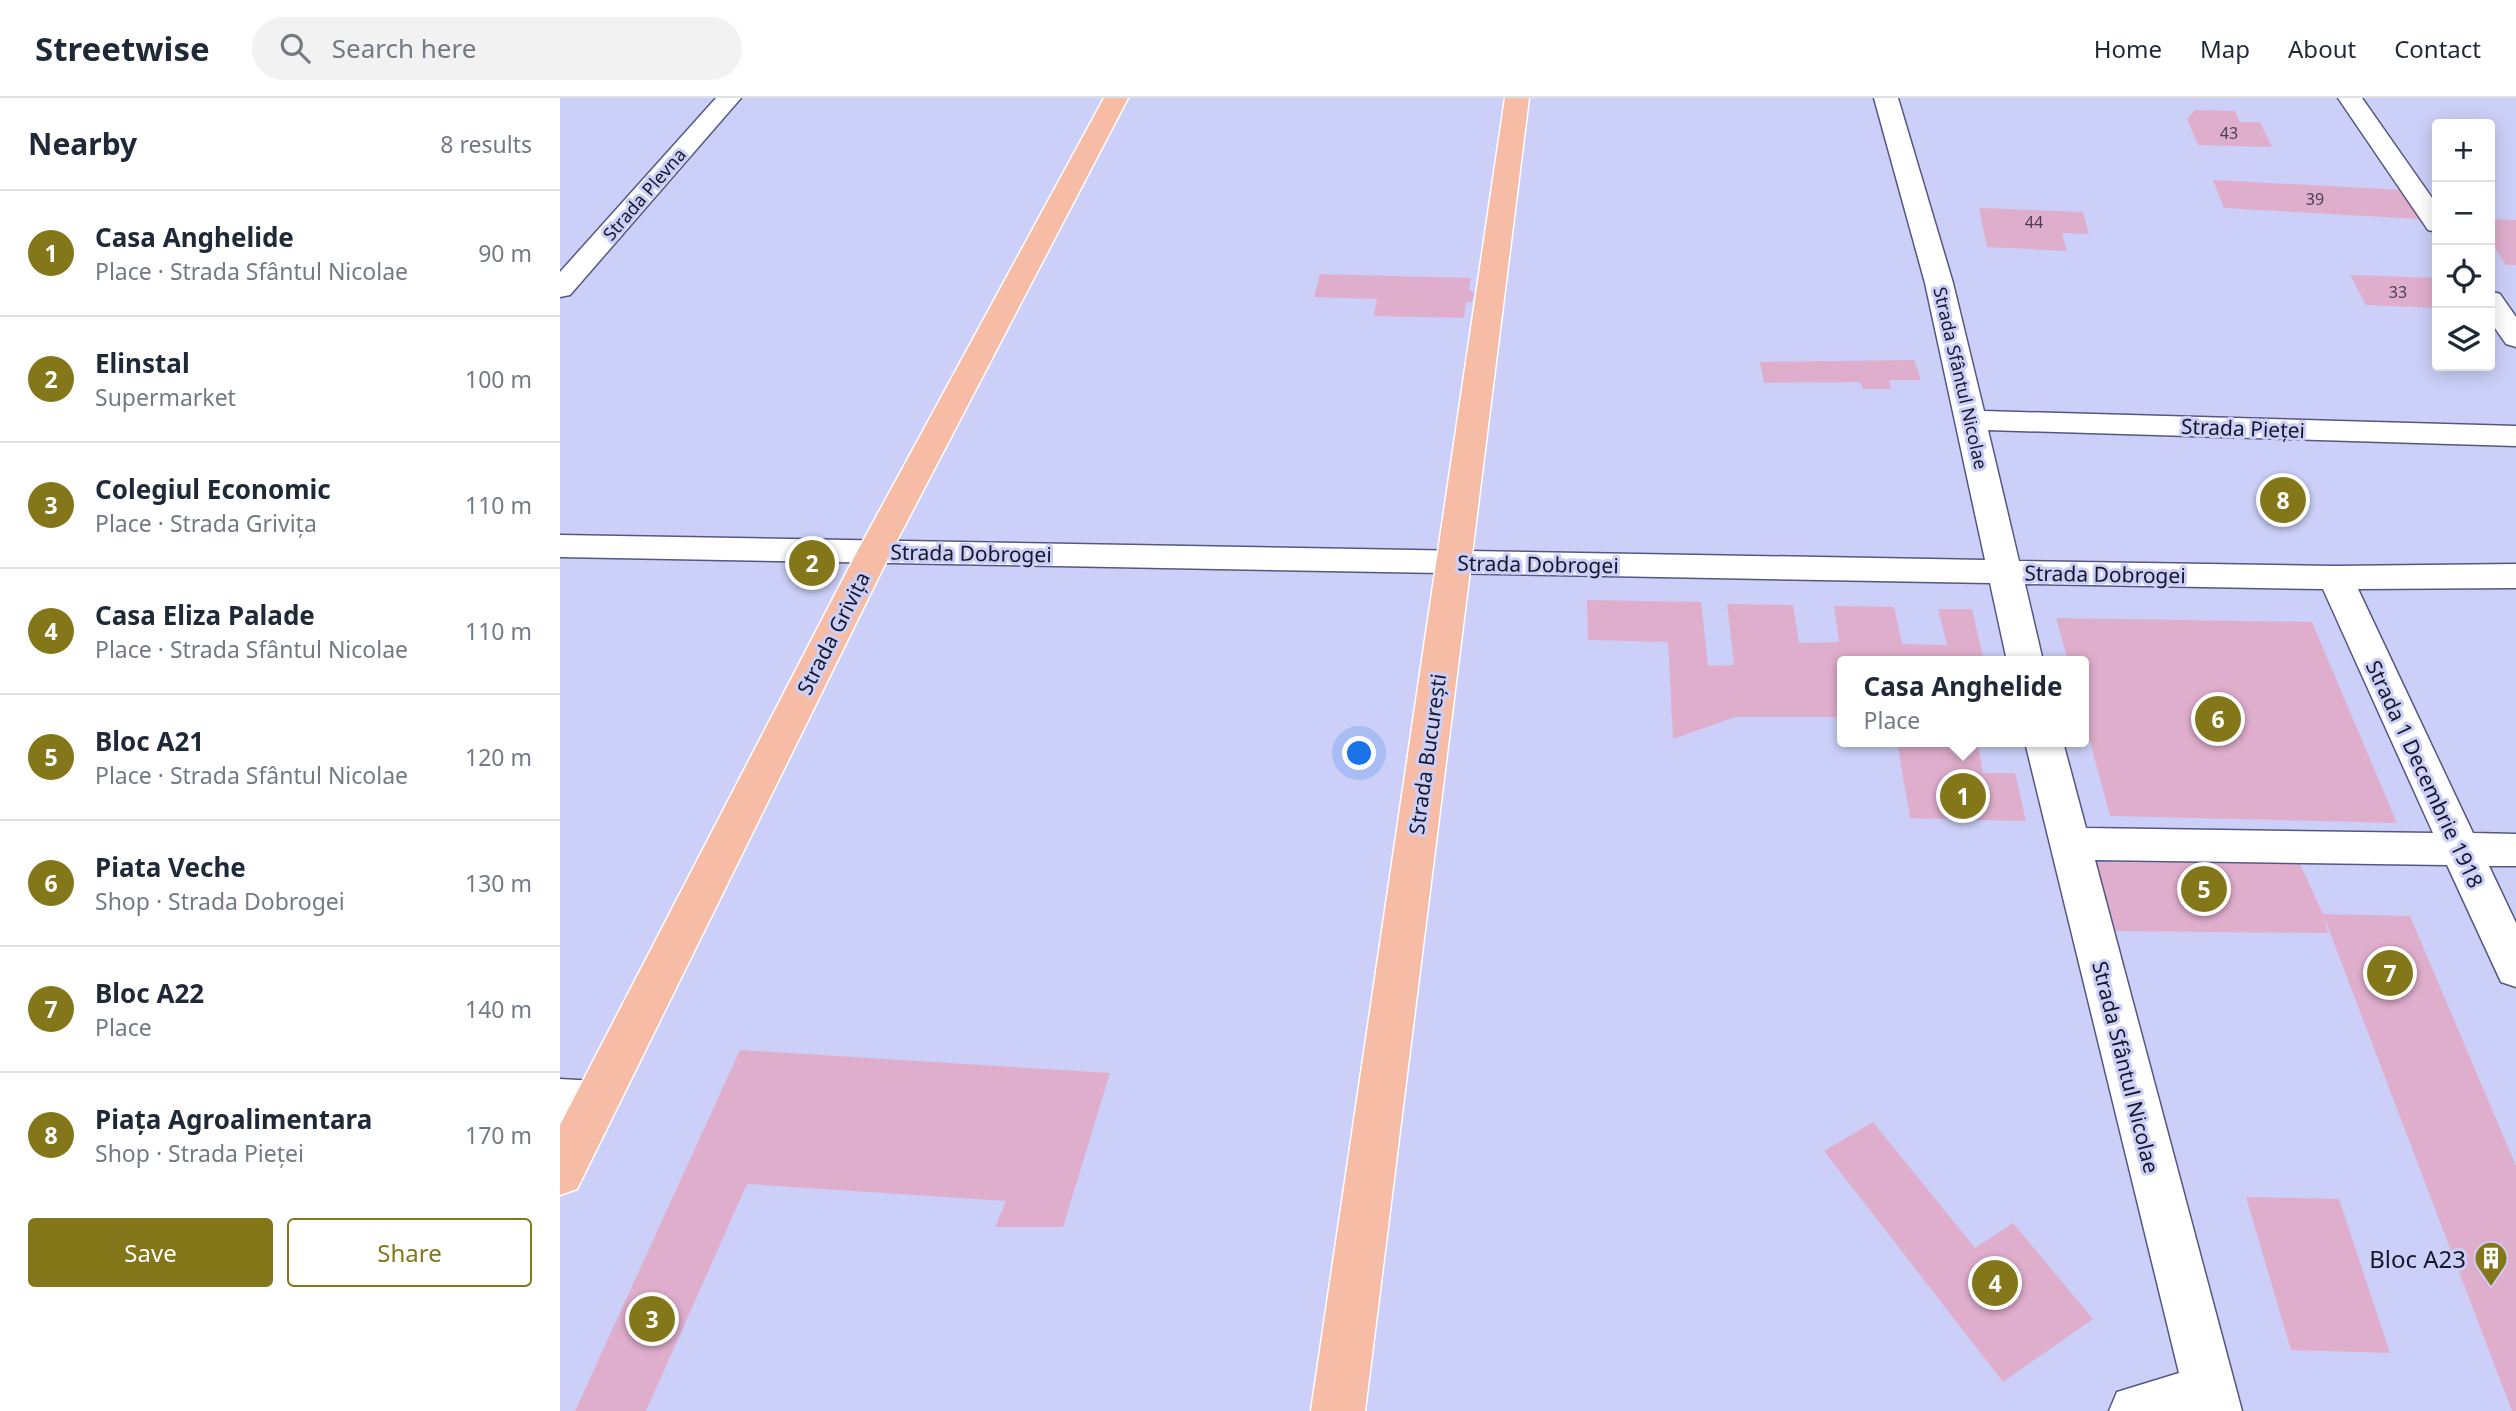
<!DOCTYPE html>
<html lang="en">
<head>
<meta charset="utf-8">
<style>
  body { margin:0; font-family:"Noto Sans",sans-serif; background:#f2f2f3; color:#1f2937 }
  .controls { position:absolute; right:21px; top:21px; display:grid; overflow:hidden; border-radius:7px; box-shadow:0 4px 18px #0003 }
  .controls button { width:63px; height:63px; display:grid; place-items:center; padding:0; border:0; border-bottom:2px solid #e0e1e3; background:#fff; color:#1f2937; font:35px sans-serif }
  .you { position:absolute; left:800px; top:656px; width:24px; height:24px; margin:-18px; border:5px solid #fff; border-radius:50%; background:#1a73e8; box-shadow:0 0 0 10px #1a73e833 }
  .badge { display:grid; place-items:center; width:46px; height:46px; border-radius:50%; background:#83771a; color:#fff; font-size:23px; font-weight:700 }
  .pin { position:absolute; translate:-50% -50%; border:4px solid #fff; box-shadow:0 2px 7px #0006 }
  .popup { position:absolute; left:1277px; top:558px; width:252px; height:91px; box-sizing:border-box; display:grid; place-content:center; border-radius:7px; background:#fff; filter:drop-shadow(0 2px 5px #0005); font-size:23px; white-space:nowrap; color:#747a83 }
  .popup b { font-size:26px; color:#1f2937 }
  .popup::after { content:''; position:absolute; left:50%; top:100%; margin-left:-14px; border:14px solid transparent; border-top-color:#fff }
  .list { margin:0; padding:0; list-style:none }
  h2 { display:flex; justify-content:space-between; align-items:center; height:91px; margin:0; padding:0 28px; font-size:30px }
  h2 small { font-size:23px; font-weight:400; color:#747a83 }
  .list li { display:grid; grid-template-columns:46px 1fr auto; gap:21px; align-items:center; box-sizing:border-box; height:126px; padding:0 28px; border-top:2px solid #e0e1e3 }
  .list b { display:block; font-size:26px; white-space:nowrap }
  .list p { margin:0; font-size:23px; white-space:nowrap; color:#747a83 }
  .list em { font-size:23px; font-style:normal; color:#747a83 }
  .actions { display:flex; gap:14px; padding:21px 28px }
  .actions a { flex:1; padding:16px 0; border:2px solid #83771a; border-radius:7px; text-align:center; font-size:24px; color:#83771a }
  .actions .main { background:#83771a; color:#fff }
  .icon { flex:none; width:38px; height:38px; fill:none; stroke:currentColor; stroke-width:2; stroke-linecap:round; stroke-linejoin:round }
  .map { position:relative; flex:none; width:1956px; height:1313px; overflow:hidden }
  header { display:flex; align-items:center; gap:42px; box-sizing:border-box; height:98px; padding:0 35px; background:#fff; border-bottom:2px solid #e0e1e3 }
  header strong { font-size:33px }
  nav { display:flex; gap:38px; margin-inline-start:auto; font-size:24px }
  .search { width:490px; height:63px; background:#f2f2f3; display:flex; align-items:center; gap:18px; box-sizing:border-box; padding:0 24px; border-radius:38px; color:#747a83; font-size:26px }
  main { display:flex }
  aside { flex:1; background:#fff }
  .map>svg:first-child { display:block }
</style>
</head>
<body>
<header>
<strong>Streetwise</strong>
<div class="search"><svg class="icon" aria-label="search" viewBox="0 0 24 24"><circle cx="10" cy="10" r="6"/><path d="M15 15l6 6"/></svg>Search here</div>
<nav><a>Home</a><a>Map</a><a>About</a><a>Contact</a></nav>
</header>
<main>
<aside>
<h2>Nearby<small>8 results</small></h2>
<ul class="list">
<li><span class="badge">1</span><div><b>Casa Anghelide</b><p>Place · Strada Sfântul Nicolae</p></div><em>90 m</em></li>
<li><span class="badge">2</span><div><b>Elinstal</b><p>Supermarket</p></div><em>100 m</em></li>
<li><span class="badge">3</span><div><b>Colegiul Economic</b><p>Place · Strada Grivița</p></div><em>110 m</em></li>
<li><span class="badge">4</span><div><b>Casa Eliza Palade</b><p>Place · Strada Sfântul Nicolae</p></div><em>110 m</em></li>
<li><span class="badge">5</span><div><b>Bloc A21</b><p>Place · Strada Sfântul Nicolae</p></div><em>120 m</em></li>
<li><span class="badge">6</span><div><b>Piata Veche</b><p>Shop · Strada Dobrogei</p></div><em>130 m</em></li>
<li><span class="badge">7</span><div><b>Bloc A22</b><p>Place</p></div><em>140 m</em></li>
<li><span class="badge">8</span><div><b>Piața Agroalimentara</b><p>Shop · Strada Pieței</p></div><em>170 m</em></li>
</ul>
<div class="actions"><a class="main">Save</a><a>Share</a></div>
</aside>
<div class="map">
<svg width="1956" height="1313" viewBox="0 0 1956 1313">
  <rect width="100%" height="100%" fill="#ccd0f8"/>
  <g fill="#e0aecd">
    <polygon points="1635,12 1675,13 1680,24 1700,24 1712,49 1638,47 1627,21"/>
    <polygon points="1653,82 1844,92 1859,121 1664,110"/>
    <polygon points="1419,110 1523,114 1529,136 1502,135 1507,153 1427,149"/>
    <polygon points="1930,121 1956,122 1956,167 1946,167 1930,142"/>
    <polygon points="760,176 911,180 909,192 914,194 912,204 906,204 904,220 814,218 817,201 754,199"/>
    <polygon points="1790,177 1877,180 1877,210 1806,207"/>
    <polygon points="1354,262 1361,282 1329,282 1331,291 1303,291 1300,284 1204,285 1200,264"/>
    <polygon points="1027,502 1141,504 1148,568 1174,567 1167,506 1233,507 1239,545 1279,544 1274,508 1334,509 1342,546 1387,547 1378,511 1412,511 1424,563 1282,563 1282,619 1175,619 1113,641 1108,544 1028,542"/>
    <polygon points="1496,520 1752,524 1837,725 1550,718 1524,621 1524,563 1508,563"/>
    <polygon points="1337,644 1417,644 1423,675 1455,675 1466,723 1350,720"/>
    <polygon points="1528,764 1740,766 1763,816 1850,818 1956,1068 1956,1313 1952,1313 1764,819 1768,835 1548,833"/>
    <polygon points="180,952 550,975 503,1129 435,1129 446,1103 187,1086 86,1313 15,1313"/>
    <polygon points="1313,1024 1415,1150 1453,1125 1533,1221 1443,1284 1264,1053"/>
    <polygon points="1686,1099 1779,1101 1830,1255 1731,1252"/>
  </g>
  <g fill="none" stroke-linecap="round" stroke-linejoin="round">
    <defs>
      <g id="minor">
        <polygon points="156,0 181,0 10,197 0,199 0,174"/>
        <polygon points="1314,0 1338,0 1393,185 1424,313 1956,328 1956,348 1428,332 1459,463 1775,468 1956,466 1956,490 1798,491 1913,735 1956,736 1956,768 1929,768 1956,825 1956,889 1941,884 1887,767 1535,762 1682,1313 1549,1313 1557,1294 1619,1275 1465,644 1503,644 1526,730 1873,735 1763,491 1465,486 1483,563 1447,563 1430,485 0,459 0,437 1425,462 1365,185"/>
        <polygon points="1778,0 1802,0 1877,107 1877,134 1868,132"/>
        <polygon points="1930,193 1940,196 1956,219 1956,249 1946,246 1930,223"/>
        <polygon points="0,981 36,983 52,989 59,1004 52,1019 36,1025 0,1023"/>
      </g>
      <g id="major">
        <polygon points="544,0 568,0 331,454 17,1091 0,1097 0,1027 297,454"/>
        <polygon points="945,0 969,0 805,1313 751,1313"/>
      </g>
    </defs>
    <use href="#minor" stroke="#555783" stroke-width="3"/>
    <use href="#major" stroke="#fff" stroke-width="3"/>
    <use href="#minor" fill="#fff" fill-rule="evenodd"/>
    <use href="#major" fill="#f6bca6" fill-rule="evenodd"/>
  </g>
  <defs>
    <symbol id="building-pin" viewBox="-11 -11 22 30"><path d="M0 17L-7.5 6A9.5 9.5 0 1 1 7.5 6Z" fill="#83771a" stroke="#ccd0f8"/><path d="M-4-6H4V6H1V3H-1V6H-4ZM-2.5-4.3h1.7v1.8h-1.7ZM.8-4.3h1.7v1.8H.8ZM-2.5-1h1.7V.8h-1.7ZM.8-1h1.7V.8H.8Z" fill="#fff"/></symbol>
  </defs>
  <g fill-rule="evenodd">
    <use href="#building-pin" x="1912" y="1141" width="38" height="52"/>
  </g>
  <g text-anchor="middle" dominant-baseline="central" stroke-width="6" stroke-linejoin="round" paint-order="stroke">
    <g font-size="16" fill="#493e53">
      <text x="1669" y="35">43</text>
      <text x="1755" y="101">39</text>
      <text x="1474" y="124">44</text>
      <text x="1838" y="194">33</text>
    </g>
    <g font-size="18" fill="#17182a" stroke="#ccd0f8">
      <text transform="translate(84 96) rotate(-49)">Strada Plevna</text>
      <text transform="translate(1401 280) rotate(77)">Strada Sfântul Nicolae</text>
    </g>
    <g font-size="21" fill="#17182a" stroke="#ccd0f8">
      <text transform="translate(1683 330) rotate(2)">Strada Pieței</text>
      <text transform="translate(411 455) rotate(1)">Strada Dobrogei</text>
      <text transform="translate(978 466) rotate(1)">Strada Dobrogei</text>
      <text transform="translate(1545 476) rotate(1)">Strada Dobrogei</text>
      <text transform="translate(273 535) rotate(-63)">Strada Grivița</text>
      <text transform="translate(867 656) rotate(-82)">Strada București</text>
      <text transform="translate(1865 676) rotate(65)">Strada 1 Decembrie 1918</text>
      <text transform="translate(1566 969) rotate(76)">Strada Sfântul Nicolae</text>
    </g>
    <g font-size="24" fill="#17182a" stroke="#ccd0f8" text-anchor="end">
      <text x="1906" y="1160">Bloc A23</text>
    </g>
  </g>
</svg>
<div class="controls">
<button>+</button>
<button>−</button>
<button><svg class="icon" aria-label="locate" viewBox="0 0 24 24"><circle cx="12" cy="12" r="6"/><path d="M12 2v4M12 18v4M2 12h4M18 12h4"/></svg></button>
<button><svg class="icon" aria-label="layers" viewBox="0 0 24 24"><path d="M12 4l9 5-9 5-9-5zM3 14l9 5 9-5"/></svg></button>
</div>
<div class="you"></div>
<div class="pin badge" style="left:1403px;top:698px">1</div>
<div class="popup"><b>Casa Anghelide</b>Place</div>
<div class="pin badge" style="left:252px;top:465px">2</div>
<div class="pin badge" style="left:92px;top:1221px">3</div>
<div class="pin badge" style="left:1435px;top:1185px">4</div>
<div class="pin badge" style="left:1644px;top:791px">5</div>
<div class="pin badge" style="left:1658px;top:621px">6</div>
<div class="pin badge" style="left:1830px;top:875px">7</div>
<div class="pin badge" style="left:1723px;top:402px">8</div>
</div>
</main>
</body>
</html>
